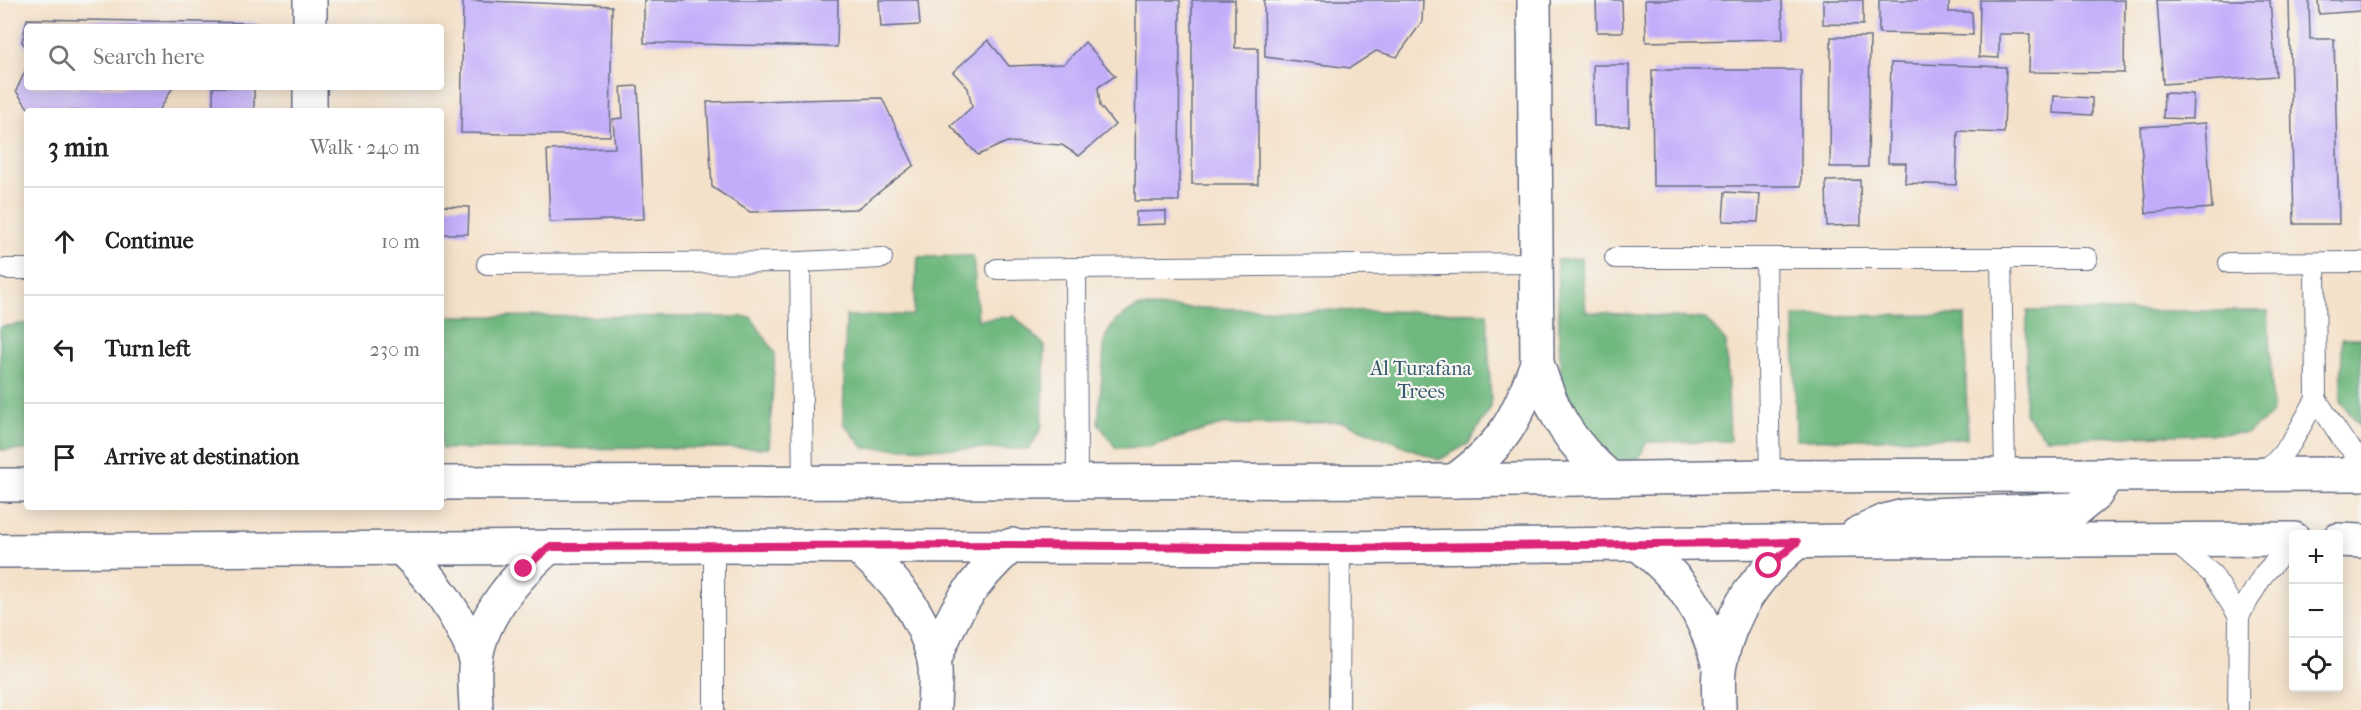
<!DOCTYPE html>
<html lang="en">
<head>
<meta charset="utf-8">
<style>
  body { margin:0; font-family:"IM FELL French Canon",serif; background:#f6f6f6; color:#222 }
  .controls { position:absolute; right:18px; bottom:18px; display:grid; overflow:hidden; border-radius:6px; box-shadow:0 3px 15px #0003 }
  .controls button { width:54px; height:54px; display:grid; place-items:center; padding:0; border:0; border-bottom:2px solid #e0e0e0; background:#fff; color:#222; font:30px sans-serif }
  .stop { position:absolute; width:18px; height:18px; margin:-14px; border:4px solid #db2777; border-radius:50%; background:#fff }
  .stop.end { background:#db2777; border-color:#fff; box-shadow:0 2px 6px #0008 }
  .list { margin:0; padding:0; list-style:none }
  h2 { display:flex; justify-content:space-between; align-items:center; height:78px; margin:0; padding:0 24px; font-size:26px }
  h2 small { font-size:20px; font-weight:400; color:#767676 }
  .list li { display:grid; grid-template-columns:39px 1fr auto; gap:18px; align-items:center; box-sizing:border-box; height:108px; padding:0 24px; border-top:2px solid #e0e0e0 }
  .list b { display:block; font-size:22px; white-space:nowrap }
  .list em { font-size:20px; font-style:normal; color:#767676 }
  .icon { flex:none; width:33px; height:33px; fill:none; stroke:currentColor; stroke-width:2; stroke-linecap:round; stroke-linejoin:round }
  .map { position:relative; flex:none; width:2361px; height:710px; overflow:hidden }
  .search { position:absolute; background:#fff; box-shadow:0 3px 15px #0003; left:24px; top:24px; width:420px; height:66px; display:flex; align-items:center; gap:15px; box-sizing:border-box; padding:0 21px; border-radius:6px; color:#767676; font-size:22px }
  .panel { position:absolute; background:#fff; box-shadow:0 3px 15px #0003; left:24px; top:108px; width:420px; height:402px; border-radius:6px }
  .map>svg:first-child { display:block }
</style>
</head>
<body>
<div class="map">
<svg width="2361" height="710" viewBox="0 0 2361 710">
  <rect width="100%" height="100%" fill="#f6f6f2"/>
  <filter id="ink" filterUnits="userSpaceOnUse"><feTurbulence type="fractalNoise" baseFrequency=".0167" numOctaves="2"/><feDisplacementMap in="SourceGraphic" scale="12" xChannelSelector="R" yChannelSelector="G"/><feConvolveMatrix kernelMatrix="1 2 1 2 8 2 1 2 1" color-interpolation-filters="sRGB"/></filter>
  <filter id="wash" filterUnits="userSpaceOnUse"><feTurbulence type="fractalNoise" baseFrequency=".008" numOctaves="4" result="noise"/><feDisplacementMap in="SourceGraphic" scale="24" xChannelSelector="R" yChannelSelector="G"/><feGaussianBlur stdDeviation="1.35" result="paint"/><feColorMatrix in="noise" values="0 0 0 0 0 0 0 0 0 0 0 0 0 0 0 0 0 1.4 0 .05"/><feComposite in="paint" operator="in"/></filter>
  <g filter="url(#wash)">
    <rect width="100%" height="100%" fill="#f4e1c9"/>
    <g fill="#70b87f" stroke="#46746e" stroke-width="1.5">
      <polygon points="973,256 978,320 1014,316 1045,346 1042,427 1029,449 864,448 843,423 846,316 913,315 918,257"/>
      <polygon points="1581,258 1586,312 1706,319 1726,342 1730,441 1646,442 1639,459 1613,462 1578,431 1561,399 1557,260"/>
      <polygon points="1137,307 1487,313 1491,407 1468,444 1439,460 1344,422 1222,425 1148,447 1116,448 1098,423 1105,338 1115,321"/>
      <polygon points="2027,311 2268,311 2273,413 2247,433 2046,438 2025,414"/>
      <polygon points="1965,315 1967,438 1796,440 1794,316"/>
      <polygon points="441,316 751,317 775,353 769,448 441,449"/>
      <polygon points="27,323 27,450 0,450 0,327"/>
      <polygon points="2342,338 2361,338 2361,427 2341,402"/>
    </g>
    <g id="blocks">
      <g fill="#c3adfa">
        <polygon points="463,0 612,6 610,136 461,133"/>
        <polygon points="644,0 838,0 837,47 644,43"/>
        <polygon points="879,0 918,0 920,25 881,27"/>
        <polygon points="1136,0 1180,0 1179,201 1135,201"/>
        <polygon points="1192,0 1235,0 1235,48 1258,48 1258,184 1192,184"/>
        <polygon points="1264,0 1423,0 1422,22 1397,57 1376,51 1350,68 1265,57"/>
        <polygon points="1596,0 1622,0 1623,32 1597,32"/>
        <polygon points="1645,0 1782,0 1783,39 1646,42"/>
        <polygon points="1823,0 1863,0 1863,25 1823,24"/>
        <polygon points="1879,0 1949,0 1949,12 1972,12 1973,35 1879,33"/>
        <polygon points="1980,0 2125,0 2124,73 2029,72 2030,34 1999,34 1999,58 1979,57"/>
        <polygon points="2157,0 2270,0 2276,76 2163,84"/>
        <polygon points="2289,0 2309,0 2310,39 2334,39 2339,224 2294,224"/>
        <polygon points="2318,0 2361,0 2361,11 2319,14"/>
        <polygon points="27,19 255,23 255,27 27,27 27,48 22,42"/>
        <polygon points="1831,37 1870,37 1868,167 1830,167"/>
        <polygon points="988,40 1009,66 1064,64 1085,42 1115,76 1098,87 1100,106 1115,125 1079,156 1062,145 1007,142 978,155 951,126 972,107 968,88 953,72"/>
        <polygon points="1891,63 2006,67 2004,133 1958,131 1956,185 1905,183 1906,163 1888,163"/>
        <polygon points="1593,65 1629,65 1629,126 1594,126"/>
        <polygon points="27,67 27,87 173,87 159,111 30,111 16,91"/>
        <polygon points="1652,70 1801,70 1801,186 1653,186"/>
        <polygon points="638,86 644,219 550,222 547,150 615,148 613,119 623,118 621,87"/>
        <rect x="213" y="87" width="41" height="24"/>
        <polygon points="2164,93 2193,94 2192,119 2163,118"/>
        <polygon points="2054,96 2092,98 2092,115 2053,113"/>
        <polygon points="882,98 914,165 857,209 750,212 712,187 707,102"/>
        <polygon points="2206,123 2212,208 2146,213 2140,127"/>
        <polygon points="1860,180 1861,225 1827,226 1826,181"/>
        <polygon points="1725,192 1760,194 1758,222 1723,221"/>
        <polygon points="441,206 469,207 468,234 441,234"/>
        <polygon points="1166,211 1166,224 1136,225 1136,212"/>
      </g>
    </g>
  </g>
  <g filter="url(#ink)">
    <use href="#blocks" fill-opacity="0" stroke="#676d83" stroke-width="1.5"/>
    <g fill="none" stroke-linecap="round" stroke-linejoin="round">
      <defs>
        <g id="lane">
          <polyline points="1615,258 2087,258"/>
          <polyline points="1766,258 1770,476"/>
          <polyline points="2001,258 2005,474"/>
          <polyline points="800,262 803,483"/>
          <polyline points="2229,263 2361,262"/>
          <polyline points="487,264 800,262 882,258"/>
          <polyline points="1076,268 1077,481"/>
          <polyline points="6,269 27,269"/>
          <polyline points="997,269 1537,263"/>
          <polyline points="2316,399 2343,440 2361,460"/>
          <polyline points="2259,473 2276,461 2292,442 2316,399 2315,263"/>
          <polyline points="2175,542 2212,574 2239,616"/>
          <polyline points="714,546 714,710"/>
          <polyline points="1339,710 1340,548"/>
          <polyline points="2238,710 2239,616 2263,575 2294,541"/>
        </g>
        <g id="street">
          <polyline points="310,0 310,27"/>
          <path d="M 1534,0 L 1537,363 C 1553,414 1569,443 1610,478"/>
          <polyline points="310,87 310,111"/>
          <path d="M 1454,481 C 1503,446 1517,419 1537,363"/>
          <path d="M 1637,543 C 1684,581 1702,608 1719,666"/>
          <path d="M 856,546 C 893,577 922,611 934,659 C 937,674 934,694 934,710"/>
          <path d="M 401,548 C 435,581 458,614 476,658"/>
          <path d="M 934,661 C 953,611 972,581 1012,545"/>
          <path d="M 476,710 C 476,693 473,675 476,659 C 482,614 517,576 549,547"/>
          <path d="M 1719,710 C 1719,695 1717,678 1720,664 C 1730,612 1757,575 1797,542"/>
        </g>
        <g id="secondary">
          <polyline points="441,483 1454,481 1770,476 2361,474"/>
          <polyline points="0,485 27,485"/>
          <polyline points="1857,534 1885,521 1904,516 2077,509 2096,494 2108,474"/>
          <polyline points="2338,540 2361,541"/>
          <polyline points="0,551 714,546 1340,548 1848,541 2294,539"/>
        </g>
      </defs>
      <use href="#lane" stroke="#676d83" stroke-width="22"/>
      <use href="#street" stroke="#676d83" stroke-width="36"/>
      <use href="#secondary" stroke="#676d83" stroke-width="36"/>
      <use href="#lane" stroke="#fff" stroke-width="20"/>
      <use href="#street" stroke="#fff" stroke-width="33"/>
      <use href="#secondary" stroke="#fff" stroke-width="33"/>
    </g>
  </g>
  <g fill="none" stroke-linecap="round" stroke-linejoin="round" filter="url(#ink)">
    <polyline stroke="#db2777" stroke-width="8" points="524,569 549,547 1012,545 1340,548 1797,542 1769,566"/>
  </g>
  <g text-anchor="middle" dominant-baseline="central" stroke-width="4.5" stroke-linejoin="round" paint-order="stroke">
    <g font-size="20" fill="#37596c" stroke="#f6f6f2">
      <text x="1421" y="368">Al Turafana<tspan x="1421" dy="23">Trees</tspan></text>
    </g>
  </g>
</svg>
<div class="controls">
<button>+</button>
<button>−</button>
<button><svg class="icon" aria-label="locate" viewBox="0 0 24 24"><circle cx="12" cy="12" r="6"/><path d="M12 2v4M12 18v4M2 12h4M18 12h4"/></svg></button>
</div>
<div class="stop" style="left:1769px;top:566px"></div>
<div class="stop end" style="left:524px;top:569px"></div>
<div class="search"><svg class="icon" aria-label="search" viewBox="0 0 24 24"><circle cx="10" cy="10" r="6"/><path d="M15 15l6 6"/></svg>Search here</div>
<section class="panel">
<h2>3 min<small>Walk · 240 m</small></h2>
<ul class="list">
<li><svg class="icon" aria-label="ahead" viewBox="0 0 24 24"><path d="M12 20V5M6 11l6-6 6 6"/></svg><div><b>Continue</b></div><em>10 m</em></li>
<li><svg class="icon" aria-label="left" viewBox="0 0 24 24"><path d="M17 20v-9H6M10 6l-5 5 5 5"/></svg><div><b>Turn left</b></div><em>230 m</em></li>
<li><svg class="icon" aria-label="arrive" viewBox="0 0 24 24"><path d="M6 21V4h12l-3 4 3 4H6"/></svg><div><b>Arrive at destination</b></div></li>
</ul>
</section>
</div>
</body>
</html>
